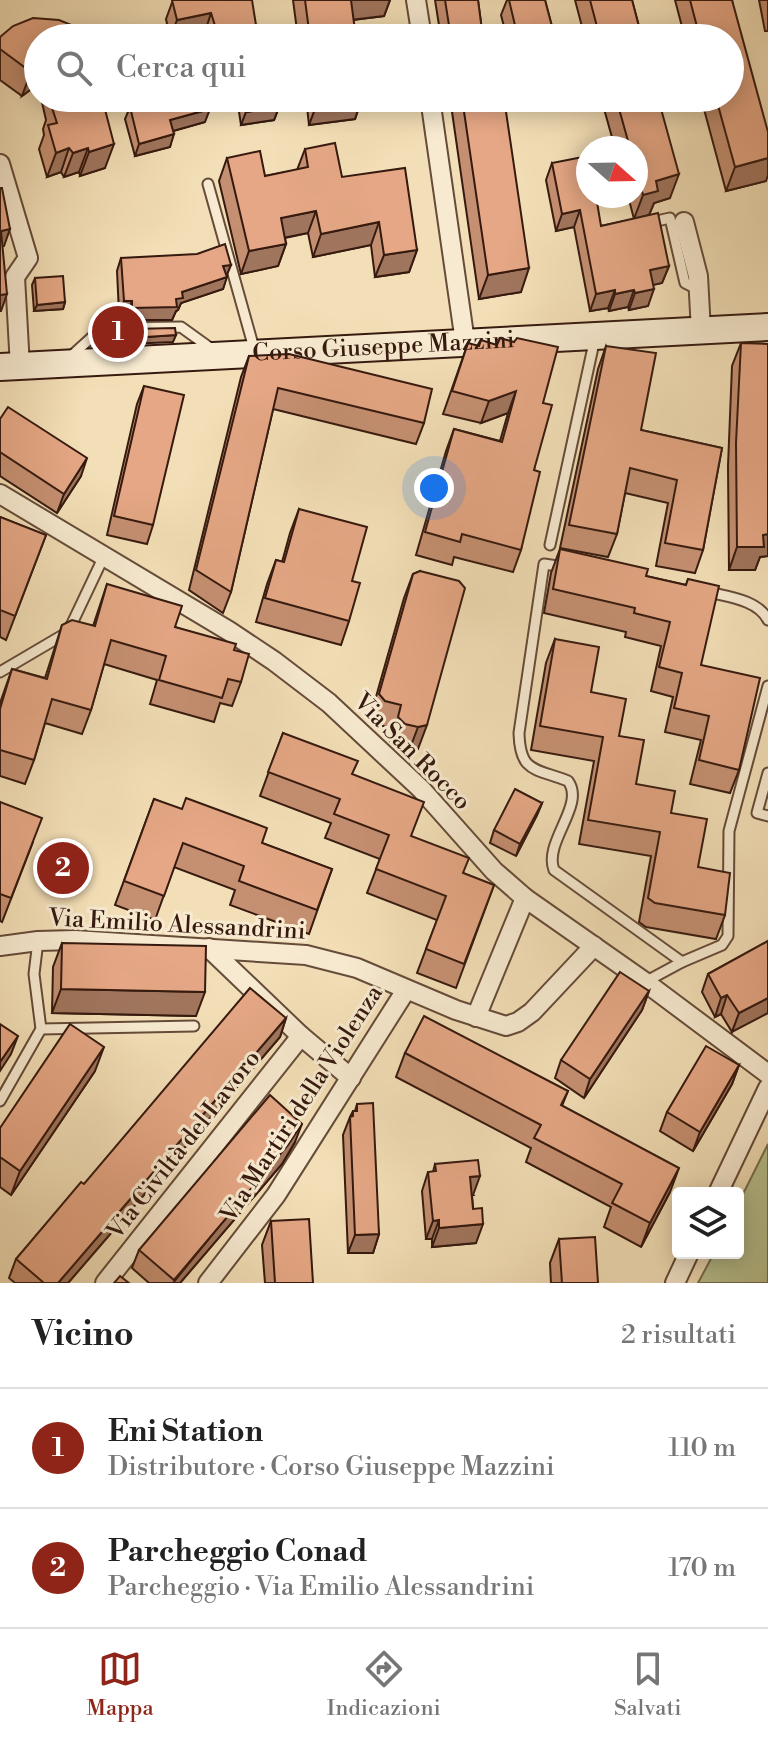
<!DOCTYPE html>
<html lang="it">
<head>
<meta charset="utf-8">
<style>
  body { margin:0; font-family:"Libre Bodoni",serif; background:#f2f2f2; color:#222 }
  .controls { position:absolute; right:24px; bottom:24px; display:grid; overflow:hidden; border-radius:8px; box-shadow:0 4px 20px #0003 }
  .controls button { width:72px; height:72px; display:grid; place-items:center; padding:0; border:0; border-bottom:2px solid #e0e0e0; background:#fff; color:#222; font:40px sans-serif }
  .compass { position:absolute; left:576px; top:136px; width:72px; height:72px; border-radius:50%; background:#fff; box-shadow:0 4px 20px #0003; rotate:110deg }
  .you { position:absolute; left:434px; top:488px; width:28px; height:28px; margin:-20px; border:6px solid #fff; border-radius:50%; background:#1a73e8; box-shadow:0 0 0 12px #1a73e833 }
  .badge { display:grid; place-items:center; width:52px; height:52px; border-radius:50%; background:#8f2418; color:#fff; font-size:26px; font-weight:700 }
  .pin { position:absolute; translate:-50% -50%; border:4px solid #fff; box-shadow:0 2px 8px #0006 }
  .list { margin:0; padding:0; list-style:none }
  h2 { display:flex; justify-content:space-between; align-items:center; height:104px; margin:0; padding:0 32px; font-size:34px }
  h2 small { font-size:26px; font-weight:400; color:#767676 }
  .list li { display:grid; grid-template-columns:52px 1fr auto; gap:24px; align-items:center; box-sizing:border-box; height:120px; padding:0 32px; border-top:2px solid #e0e0e0 }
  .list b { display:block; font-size:30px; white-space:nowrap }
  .list p { margin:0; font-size:26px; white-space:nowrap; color:#767676 }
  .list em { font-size:26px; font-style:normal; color:#767676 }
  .icon { flex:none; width:44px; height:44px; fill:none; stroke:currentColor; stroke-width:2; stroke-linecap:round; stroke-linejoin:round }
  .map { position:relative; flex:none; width:768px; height:1283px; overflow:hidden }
  .search { position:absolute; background:#fff; box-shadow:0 4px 20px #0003; left:24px; right:24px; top:24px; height:88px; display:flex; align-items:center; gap:20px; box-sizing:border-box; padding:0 28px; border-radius:44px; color:#767676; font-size:30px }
  .sheet { height:344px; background:#fff }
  nav { display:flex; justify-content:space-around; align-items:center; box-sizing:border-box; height:112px; border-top:2px solid #e0e0e0; background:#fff; font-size:22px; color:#767676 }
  nav a { display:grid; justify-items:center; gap:4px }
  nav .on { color:#8f2418 }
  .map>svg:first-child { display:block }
</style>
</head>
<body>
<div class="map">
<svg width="768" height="1283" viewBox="0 0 768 1283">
  <rect width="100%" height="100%" fill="#f3dfb7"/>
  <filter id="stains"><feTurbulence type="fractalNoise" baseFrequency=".0025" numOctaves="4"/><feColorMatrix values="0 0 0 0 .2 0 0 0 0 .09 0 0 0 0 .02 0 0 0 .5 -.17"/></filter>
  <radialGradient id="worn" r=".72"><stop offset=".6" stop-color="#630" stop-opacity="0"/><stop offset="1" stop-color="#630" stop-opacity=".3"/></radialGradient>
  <polygon fill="#b8c290" stroke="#776e50" stroke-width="2" points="768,1144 768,1283 698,1283 714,1253 738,1253 738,1204"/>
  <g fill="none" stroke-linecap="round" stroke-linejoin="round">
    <defs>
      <g id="service">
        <polyline points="208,184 255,352"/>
        <polyline points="648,223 670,218 685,283 699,290"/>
        <polyline points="70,357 102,328 181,327 213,350"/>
        <polyline points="550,545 595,338"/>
        <path d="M 564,567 L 544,564 L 519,733 C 520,773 535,768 568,781 C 586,805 543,842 554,870 L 682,962"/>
        <path d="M 708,592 C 729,597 758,600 768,620"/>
        <polyline points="0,672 68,632 104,556"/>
        <polyline points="768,773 757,813 768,816"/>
        <polyline points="645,982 682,962 722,945 728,936 729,831 768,686"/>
        <polyline points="41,1029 194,1026"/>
        <polyline points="0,1101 41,1029 34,974 38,941"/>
      </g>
      <g id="minor">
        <polyline points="416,0 422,38"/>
        <polyline points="430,98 465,342"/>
        <polyline points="0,164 28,258 15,277 20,367"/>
        <polyline points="684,222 698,276 701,331"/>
        <polyline points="0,494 229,631 274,661 329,703 421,789 494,871 525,898 645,982 768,1074"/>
        <polyline points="0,946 38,941 75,940 306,955 357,968 456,1010 506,1026 518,1022 532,1012 594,946"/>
        <polyline points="209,948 301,1036 351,1078"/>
        <polyline points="476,1017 525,898"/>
        <polyline points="718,1193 768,1088"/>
        <polyline points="105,1283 301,1036"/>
        <polyline points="208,1283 276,1195 406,990"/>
        <polyline points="675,1283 689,1253"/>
      </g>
      <g id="secondary">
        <path id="s1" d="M 0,367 L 768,327"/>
      </g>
    </defs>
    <use href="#service" stroke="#654b39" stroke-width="13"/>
    <use href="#minor" stroke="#654b39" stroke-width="22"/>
    <use href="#secondary" stroke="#361a0f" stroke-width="30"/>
    <use href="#service" stroke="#f7ead0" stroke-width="9"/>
    <use href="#minor" stroke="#f7ead0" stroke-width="18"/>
    <use href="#secondary" stroke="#f7ead0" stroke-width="26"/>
  </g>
  <g fill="#c59072" stroke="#361a0f" stroke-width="2">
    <polygon points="173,0 256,25 251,38 206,38 205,32 170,38 166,19"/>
    <polygon points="293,0 390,0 384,16 353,20 356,38 298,38"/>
    <polygon points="435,0 478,0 483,38 441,38"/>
    <polygon points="507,0 545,0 555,38 507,38 501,15"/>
    <polygon points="575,0 632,0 642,38 585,38"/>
    <polygon points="675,0 732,0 766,181 726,191 701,98 730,98 730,38 685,38"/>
    <polygon points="759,0 768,0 768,31 765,31"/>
    <polygon points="0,37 38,38 38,84 22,96 0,80"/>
    <polygon points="41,98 102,98 105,168 80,176 79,172 64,177 61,172 47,177 39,149 44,135 43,129 46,120"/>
    <polygon points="237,98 278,98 279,107 274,120 241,125"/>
    <polygon points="306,98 362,98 355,119 309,125"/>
    <polygon points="450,98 504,98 521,292 479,299"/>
    <polygon points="601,98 658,98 670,198 654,203 649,215 669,266 662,283 653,285 648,306 629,310 628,307 609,311 608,308 590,311 574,227 556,231 546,180 552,163 601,226 634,219 628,196 636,196 636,148 615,148"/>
    <polygon points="130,107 205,122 173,131 170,147 135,156 125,119"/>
    <polygon points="305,149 342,177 417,250 409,272 375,277 371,245 313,257 308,233 285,238 286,244 278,266 241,274 219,181 227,158 265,176 297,170"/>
    <polygon points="121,258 227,275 223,289 181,303 178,310 176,311 172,320 128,320 128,313 119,313 117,271"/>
    <polygon points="35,278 65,302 63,309 34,311 32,285"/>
    <polygon points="468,343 543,403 534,470 521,550 513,572 454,557 452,565 416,555 446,451 454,429 500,441 508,413 481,423 443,414"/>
    <polygon points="741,343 768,344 768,556 760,557 755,570 729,570 728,466 732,366"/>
    <polygon points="606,346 641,430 722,448 703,550 695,573 656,566 668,503 625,493 617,534 608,557 560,548 598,369"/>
    <polygon points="249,356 424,423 416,444 273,409 231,592 223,613 189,590 241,377"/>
    <polygon points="144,386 153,525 147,544 107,535 137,404"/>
    <polygon points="0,419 81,476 57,513 0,476"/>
    <polygon points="299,509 352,581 349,621 341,645 256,622 267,584 276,560 282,562 290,533"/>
    <polygon points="0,517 46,535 6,640 0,637"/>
    <polygon points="560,549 646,576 686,585 688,579 701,665 739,770 730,793 690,784 701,740 665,732 673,697 651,691 661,646 625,637 626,632 544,613 551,573"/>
    <polygon points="420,571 418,749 409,751 396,747 390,741 392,729 377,724 370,718 404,598 413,574"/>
    <polygon points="107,584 175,627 234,650 241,682 232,706 220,703 214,722 150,704 157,680 104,664 91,710 82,734 45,723 34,760 25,784 0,776 0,703 12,669 45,678 62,625 93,626"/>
    <polygon points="555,639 619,736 636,784 671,813 698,867 725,915 716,939 646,927 639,922 651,856 579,844 594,761 531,750 546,663"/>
    <polygon points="283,733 353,775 411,836 463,873 494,885 456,988 417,973 437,920 367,893 380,859 325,838 331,823 260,796"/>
    <polygon points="154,799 262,843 332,869 309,934 230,905 235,890 174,867 155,920 115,905"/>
    <polygon points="0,802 33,842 2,922 0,921"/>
    <polygon points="542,803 537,815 516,856 490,843 494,830"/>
    <polygon points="768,941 732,1032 721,1014 715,1017 702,992 708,974"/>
    <polygon points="62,943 196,1016 52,1013 53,967"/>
    <polygon points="649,991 642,1010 584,1098 555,1078 561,1060"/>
    <polygon points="286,1018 280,1037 68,1283 15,1283 9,1278 16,1259 84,1184"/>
    <polygon points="405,1053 568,1091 562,1106 670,1192 641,1247 604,1227 611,1207 526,1162 531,1148 396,1077"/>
    <polygon points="739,1065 732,1084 693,1151 660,1131 667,1112"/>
    <polygon points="95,1071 11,1195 0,1187 0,1128"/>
    <polygon points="357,1104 379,1234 373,1253 348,1253 343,1135 350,1117 353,1111 355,1111"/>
    <polygon points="295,1142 282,1164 180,1283 149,1283 132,1268 139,1250"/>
    <polygon points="435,1164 473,1195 472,1195 476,1243 432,1247 432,1239 426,1239 422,1191 428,1172 433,1172"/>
    <polygon points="271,1221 313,1283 265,1283 262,1245"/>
    <polygon points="559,1239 598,1283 551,1283 550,1263"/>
  </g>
  <g fill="#a0755d" stroke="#361a0f" stroke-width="2">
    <polygon points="349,0 390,0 384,16 342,21"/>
    <polygon points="211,13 205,32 170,38 177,20"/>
    <polygon points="256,25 251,38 214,38 217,32"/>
    <polygon points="38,67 38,84 22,96 31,72"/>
    <polygon points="342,98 362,98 355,119 309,125 318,101"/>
    <polygon points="279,107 274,120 241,125 246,112"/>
    <polygon points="210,109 205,122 166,133 170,120"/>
    <polygon points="174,134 170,147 135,156 139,144"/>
    <polygon points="114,144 105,168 80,176 89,152"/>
    <polygon points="69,148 61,172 47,177 56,153"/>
    <polygon points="88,148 79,172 64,177 73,153"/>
    <polygon points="768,158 768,175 766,181 726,191 735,167"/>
    <polygon points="679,174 670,198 654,203 649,215 634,219 643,195 656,181"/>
    <polygon points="580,210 574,227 556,231 562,214"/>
    <polygon points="316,211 308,233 273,240 281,218"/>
    <polygon points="379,222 371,245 313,257 321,234"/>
    <polygon points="10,229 4,246 0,246 1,231"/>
    <polygon points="286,244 278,266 241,274 249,251"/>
    <polygon points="417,250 409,272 375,277 384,255"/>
    <polygon points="231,265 226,277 223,266"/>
    <polygon points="669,266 662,283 644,287 650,270"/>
    <polygon points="529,268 521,292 479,299 488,275"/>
    <polygon points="227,277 223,289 181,303 178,310 176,311 172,320 128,320 132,308 176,299 182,292"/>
    <polygon points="654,289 648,306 629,310 635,293"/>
    <polygon points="615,290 608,308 590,311 596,294"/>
    <polygon points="634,290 628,307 609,311 615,294"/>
    <polygon points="7,294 1,311 0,311 0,295"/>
    <polygon points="124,301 132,301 128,313 119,313"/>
    <polygon points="65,302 63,309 34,311 37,305"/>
    <polygon points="176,335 173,342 129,344 131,338"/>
    <polygon points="516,391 508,413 481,423 489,401"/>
    <polygon points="87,458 81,476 57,513 64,494"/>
    <polygon points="768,534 768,556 760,557 755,570 729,570 737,547 763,535"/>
    <polygon points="427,725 418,749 409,751 418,727"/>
    <polygon points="542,803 537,815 516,856 520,844"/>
    <polygon points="61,989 205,992 196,1016 52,1013"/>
    <polygon points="649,991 642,1010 584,1098 590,1079"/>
    <polygon points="727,995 721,1014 715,1017 721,998"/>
    <polygon points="768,998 768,1013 732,1032 739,1013"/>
    <polygon points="286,1018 280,1037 68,1283 58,1283"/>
    <polygon points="18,1036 11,1054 0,1071 0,1062"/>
    <polygon points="104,1047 95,1071 11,1195 20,1171"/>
    <polygon points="739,1065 732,1084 693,1151 700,1132"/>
    <polygon points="302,1124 295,1142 282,1164 180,1283 173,1283"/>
    <polygon points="679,1168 670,1192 641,1247 650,1223"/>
    <polygon points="480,1176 473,1195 463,1195 470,1177"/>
    <polygon points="439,1220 432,1239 426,1239 433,1221"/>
    <polygon points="483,1224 476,1243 432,1247 439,1228"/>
    <polygon points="379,1234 373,1253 348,1253 355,1235"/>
  </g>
  <g fill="#e5a785" stroke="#361a0f" stroke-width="2">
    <polygon points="172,0 252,0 256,25 217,32 211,13 177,20"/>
    <polygon points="305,0 351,0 356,38 310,38"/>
    <polygon points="445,0 478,0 483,38 451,38"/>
    <polygon points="509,0 545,0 555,38 518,38"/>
    <polygon points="590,0 632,0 642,38 600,38"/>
    <polygon points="690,0 732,0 768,132 768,158 735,167 716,98 730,98 730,38 700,38"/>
    <polygon points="33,18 59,20 74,26 87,38 38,38 38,67 31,72 0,49 0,37 13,26"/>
    <polygon points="55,98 102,98 114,144 89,152 88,148 73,153 69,148 56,153 48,125 57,123 51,105 56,104"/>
    <polygon points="160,98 207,98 210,109 170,120 174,134 139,144 130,107"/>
    <polygon points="244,98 278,98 279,107 246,112"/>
    <polygon points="318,98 342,98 318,101"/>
    <polygon points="462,98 504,98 529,268 488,275"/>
    <polygon points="616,98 658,98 679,174 656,181 658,191 643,195 636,170 636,148 630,148"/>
    <polygon points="335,143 342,177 405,168 417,250 384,255 379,222 321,234 316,211 281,218 286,244 249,251 227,158 260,151 265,176 308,167 305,149"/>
    <polygon points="588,156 588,196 596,196 601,226 658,213 669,266 650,270 654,289 635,293 634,290 615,294 615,290 596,294 580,210 562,214 552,163"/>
    <polygon points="0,188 2,188 10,229 1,231 7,294 0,295"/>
    <polygon points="225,244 231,265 223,266 227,277 182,292 183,298 176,299 177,307 132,308 132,301 124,301 121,258 197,254"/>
    <polygon points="63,276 65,302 37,305 35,278"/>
    <polygon points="175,328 176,335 131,338 131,329"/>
    <polygon points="500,338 514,342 517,338 558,347 543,403 552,405 534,470 540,472 521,550 462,534 460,542 425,532 454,429 502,442 516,391 489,401 452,391 468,343 479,346 481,340 497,345"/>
    <polygon points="741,343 768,344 768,534 763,535 764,547 737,547 736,443"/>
    <polygon points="606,346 656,353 641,430 722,448 703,550 665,543 677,480 630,468 617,534 569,525"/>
    <polygon points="289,354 432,389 424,423 278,388 231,592 196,570 249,356"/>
    <polygon points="144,386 184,395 153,525 114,516"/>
    <polygon points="8,407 87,458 64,494 0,452 0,419"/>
    <polygon points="299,509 367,527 352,581 360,583 349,621 265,598 276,560 284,562"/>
    <polygon points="0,517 46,535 15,616 0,610"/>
    <polygon points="560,549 648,569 646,576 686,585 688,579 719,586 701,665 760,678 739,770 699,760 709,716 674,708 682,673 659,667 670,622 634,613 635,608 553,589"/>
    <polygon points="420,571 459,581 465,588 427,725 418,727 405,724 398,717 401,705 385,701 379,694 413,574"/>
    <polygon points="107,584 182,606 175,627 236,644 234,650 249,654 241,682 228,679 222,698 159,680 166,656 111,640 91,710 52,699 34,760 0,750 0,709 12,669 47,679 62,625 72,620 95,626"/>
    <polygon points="555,639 599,647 591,692 626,699 619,736 644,740 636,784 675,791 671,813 707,819 698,867 730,873 725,915 655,903 648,898 660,832 588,820 603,737 540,726"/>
    <polygon points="283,733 358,761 352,774 424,802 411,836 469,858 463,873 494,885 464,964 426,949 446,896 376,869 389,835 334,814 340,799 268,772"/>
    <polygon points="515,789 542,803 520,844 494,830"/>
    <polygon points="186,798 267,828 262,843 332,869 317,910 239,881 244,866 183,843 164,896 124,881 154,799 182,809"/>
    <polygon points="0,802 42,818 11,898 0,894"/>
    <polygon points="768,941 768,998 739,1013 727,995 721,998 708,974"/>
    <polygon points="62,943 206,946 205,992 61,989"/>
    <polygon points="620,972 649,991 590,1079 561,1060"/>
    <polygon points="250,988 286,1018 58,1283 44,1283 16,1259 81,1182 84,1184"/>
    <polygon points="424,1016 568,1091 561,1105 679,1168 650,1223 612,1203 622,1184 534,1138 541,1125 405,1053"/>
    <polygon points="0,1024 18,1036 0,1062"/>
    <polygon points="70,1024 104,1047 20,1171 0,1157 0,1128"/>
    <polygon points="706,1046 739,1065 700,1132 667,1112"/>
    <polygon points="270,1095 302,1124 288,1145 174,1280 139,1250"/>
    <polygon points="373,1103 379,1234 355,1235 350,1117 353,1116 353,1111 357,1111 357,1104"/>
    <polygon points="478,1160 480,1176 470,1177 473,1209 482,1208 483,1224 439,1228 439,1220 433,1221 428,1172 436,1171 435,1164"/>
    <polygon points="309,1219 313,1283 275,1283 271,1221"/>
    <polygon points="595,1237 598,1283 562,1283 559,1239"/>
    <polygon points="120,1276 129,1283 114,1283"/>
  </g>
  <g text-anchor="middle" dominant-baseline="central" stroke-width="6" stroke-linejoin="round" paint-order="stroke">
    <g font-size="24" fill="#361a0f" stroke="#f7ead0">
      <text stroke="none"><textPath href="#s1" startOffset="384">Corso Giuseppe Mazzini</textPath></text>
      <text transform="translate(412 752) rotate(45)">Via San Rocco</text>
      <text transform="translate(177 925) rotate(3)">Via Emilio Alessandrini</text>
      <text transform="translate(302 1104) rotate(-57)">Via Martiri della Violenza</text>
      <text transform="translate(184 1145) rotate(-52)">Via Civiltà del Lavoro</text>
    </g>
  </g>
  <rect width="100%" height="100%" filter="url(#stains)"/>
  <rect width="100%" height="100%" fill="url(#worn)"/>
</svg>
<div class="controls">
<button><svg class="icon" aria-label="layers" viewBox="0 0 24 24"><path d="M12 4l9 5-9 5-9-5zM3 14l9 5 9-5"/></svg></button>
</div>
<svg class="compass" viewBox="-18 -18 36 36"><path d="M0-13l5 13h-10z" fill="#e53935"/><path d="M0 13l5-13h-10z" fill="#767676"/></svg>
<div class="you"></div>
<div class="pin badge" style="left:118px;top:332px">1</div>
<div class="pin badge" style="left:63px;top:868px">2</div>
<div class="search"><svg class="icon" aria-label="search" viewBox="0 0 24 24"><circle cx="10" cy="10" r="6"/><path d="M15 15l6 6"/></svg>Cerca qui</div>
</div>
<section class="sheet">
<h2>Vicino<small>2 risultati</small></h2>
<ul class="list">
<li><span class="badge">1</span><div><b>Eni Station</b><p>Distributore · Corso Giuseppe Mazzini</p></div><em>110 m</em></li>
<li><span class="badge">2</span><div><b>Parcheggio Conad</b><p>Parcheggio · Via Emilio Alessandrini</p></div><em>170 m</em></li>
</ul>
</section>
<nav>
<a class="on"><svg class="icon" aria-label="map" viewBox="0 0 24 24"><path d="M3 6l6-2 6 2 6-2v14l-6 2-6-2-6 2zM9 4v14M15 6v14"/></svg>Mappa</a>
<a><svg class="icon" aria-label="directions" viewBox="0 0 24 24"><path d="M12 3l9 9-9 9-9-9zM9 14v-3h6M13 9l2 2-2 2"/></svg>Indicazioni</a>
<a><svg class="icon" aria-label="saved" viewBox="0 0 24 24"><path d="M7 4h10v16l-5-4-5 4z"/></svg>Salvati</a>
</nav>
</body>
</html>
